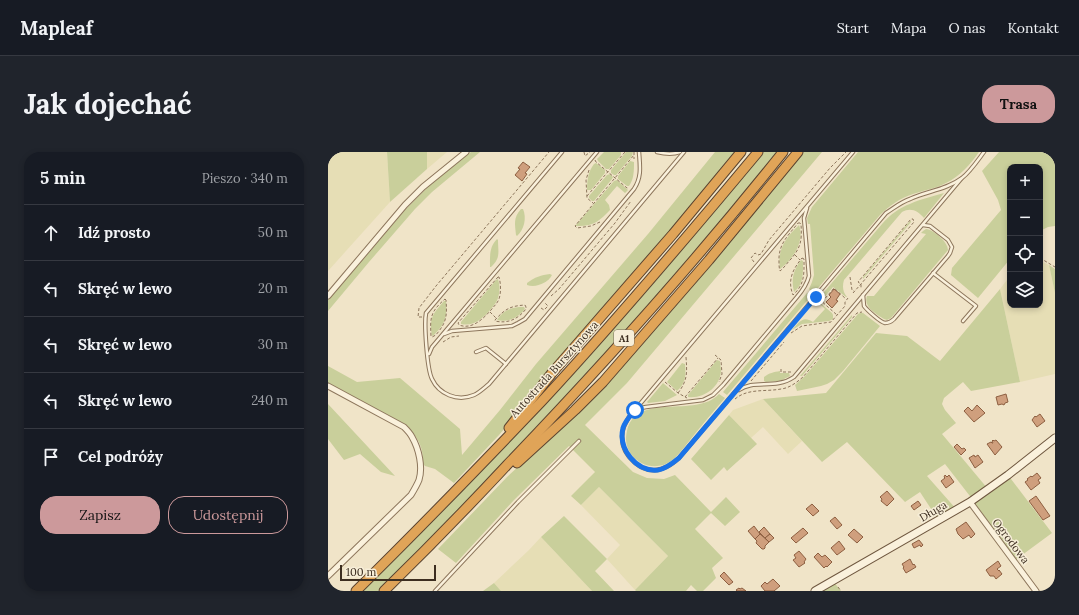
<!DOCTYPE html>
<html lang="pl">
<head>
<meta charset="utf-8">
<style>
  body { margin:0; font-family:Lora,serif; background:#20242c; color:#f1f3f6 }
  .controls { position:absolute; right:12px; top:12px; display:grid; overflow:hidden; border-radius:8px; box-shadow:0 2px 6px #0003 }
  .controls button { width:36px; height:36px; display:grid; place-items:center; padding:0; border:0; border-bottom:1px solid #363941; background:#171b24; color:#f1f3f6; font:20px sans-serif }
  .scale { position:absolute; left:12px; bottom:10px; width:96px; box-sizing:border-box; padding-left:4px; border:2px solid #3d2e20; border-top:0; font-size:11px; line-height:14px; white-space:nowrap; color:#3d2e20; -webkit-text-stroke:3px #f7eed8; paint-order:stroke }
  .stop { position:absolute; width:12px; height:12px; margin:-9px; border:3px solid #1a73e8; border-radius:50%; background:#fff }
  .stop.end { background:#1a73e8; border-color:#fff; box-shadow:0 1px 4px #0008 }
  .list { margin:0; padding:0; list-style:none }
  h2 { display:flex; justify-content:space-between; align-items:center; height:52px; margin:0; padding:0 16px; font-size:17px }
  h2 small { font-size:13px; font-weight:400; color:#9ea1a6 }
  .list li { display:grid; grid-template-columns:26px 1fr auto; gap:12px; align-items:center; box-sizing:border-box; height:56px; padding:0 16px; border-top:1px solid #363941 }
  .list b { display:block; font-size:15px; white-space:nowrap }
  .list em { font-size:13px; font-style:normal; color:#9ea1a6 }
  .actions { display:flex; gap:8px; padding:12px 16px }
  .actions a { flex:1; padding:9px 0; border:1px solid #cc999b; border-radius:16px; text-align:center; font-size:14px; color:#cc999b }
  .actions .main { background:#cc999b; color:#111 }
  .icon { flex:none; width:22px; height:22px; fill:none; stroke:currentColor; stroke-width:2; stroke-linecap:round; stroke-linejoin:round }
  .map { position:relative; flex:none; width:727px; height:439px; overflow:hidden; border-radius:16px }
  header { display:flex; align-items:center; gap:24px; box-sizing:border-box; height:56px; padding:0 20px; background:#171b24; border-bottom:1px solid #363941 }
  header strong { font-size:19px }
  nav { display:flex; gap:22px; margin-inline-start:auto; font-size:14px }
  .intro { display:flex; align-items:center; justify-content:space-between; box-sizing:border-box; height:96px; padding:0 24px }
  h1 { margin:0; font-size:28px }
  .button { padding:10px 18px; border-radius:16px; background:#cc999b; color:#111; font-size:14px; font-weight:700 }
  main { display:flex; gap:24px; padding:0 24px }
  aside { flex:1; background:#171b24; border-radius:16px; box-shadow:0 2px 6px #0003 }
  .map>svg:first-child { display:block }
</style>
</head>
<body>
<header>
<strong>Mapleaf</strong>
<nav><a>Start</a><a>Mapa</a><a>O nas</a><a>Kontakt</a></nav>
</header>
<div class="intro"><h1>Jak dojechać</h1><a class="button">Trasa</a></div>
<main>
<aside>
<h2>5 min<small>Pieszo · 340 m</small></h2>
<ul class="list">
<li><svg class="icon" aria-label="ahead" viewBox="0 0 24 24"><path d="M12 20V5M6 11l6-6 6 6"/></svg><div><b>Idź prosto</b></div><em>50 m</em></li>
<li><svg class="icon" aria-label="left" viewBox="0 0 24 24"><path d="M17 20v-9H6M10 6l-5 5 5 5"/></svg><div><b>Skręć w lewo</b></div><em>20 m</em></li>
<li><svg class="icon" aria-label="left" viewBox="0 0 24 24"><path d="M17 20v-9H6M10 6l-5 5 5 5"/></svg><div><b>Skręć w lewo</b></div><em>30 m</em></li>
<li><svg class="icon" aria-label="left" viewBox="0 0 24 24"><path d="M17 20v-9H6M10 6l-5 5 5 5"/></svg><div><b>Skręć w lewo</b></div><em>240 m</em></li>
<li><svg class="icon" aria-label="arrive" viewBox="0 0 24 24"><path d="M6 21V4h12l-3 4 3 4H6"/></svg><div><b>Cel podróży</b></div></li>
</ul>
<div class="actions"><a class="main">Zapisz</a><a>Udostępnij</a></div>
</aside>
<div class="map">
<svg width="727" height="439" viewBox="0 0 727 439">
  <rect width="100%" height="100%" fill="#f0e4c8"/>
  <g fill="#e6deb5">
    <polygon points="0,0 59,0 62,50 0,119"/>
    <polygon points="99,0 119,0 99,17"/>
    <polygon points="712,109 721,113 727,141 727,222 692,230 672,137 682,124 682,153 712,153"/>
    <polygon points="435,247 474,289 460,302 435,275 423,286 401,263 405,258"/>
    <polygon points="271,335 340,404 307,438 279,407 292,393 253,353"/>
    <polygon points="213,385 264,439 173,439 166,431 201,398"/>
  </g>
  <g fill="#c9cf9b">
    <polygon points="59,0 99,0 99,17 62,50"/>
    <polygon points="143,0 152,0 104,40 87,57 41,110 0,159 0,148 77,58 100,35 121,17"/>
    <polygon points="276,0 293,0 293,3 281,17 278,17 270,9 269,7"/>
    <polygon points="298,0 305,0 304,4 288,23 286,23 283,21 283,18"/>
    <path d="M 387,0 L 409,0 L 171,283 L 126,331 L 107,317 L 97,314 L 95,312 C 96,291 86,279 69,268 L 0,231 L 0,214 L 29,230 L 72,226 L 132,277 L 134,303 L 172,258 L 208,212 L 320,82 Z"/>
    <path d="M 435,0 L 449,0 C 399,61 349,121 296,180 C 217,269 135,355 50,439 L 35,439 L 144,328 L 193,277 L 364,86 Z"/>
    <polygon points="475,0 494,0 299,231 257,273 305,320 319,326 336,327 347,323 383,360 398,345 412,360 397,374 383,361 367,377 395,406 384,416 388,426 375,439 369,439 363,433 358,439 308,439 307,438 340,404 271,335 253,353 243,344 267,320 241,294 186,348 128,411 110,397 179,325 229,279 435,49"/>
    <path d="M 530,0 L 651,0 C 643,12 631,25 618,31 C 607,37 596,38 585,42 C 572,46 561,54 552,63 L 485,142 L 481,137 L 484,130 L 486,123 L 482,72 L 480,72 L 479,66 L 484,55 Z"/>
    <polygon points="671,0 727,0 727,74 720,75 712,79 712,15 682,15 682,107 650,146 623,123 624,116 673,58 670,48 654,19"/>
    <path d="M 302,9 L 306,10 C 306,19 306,27 301,34 L 299,34 L 290,27 L 290,24 Z"/>
    <path d="M 268,11 L 277,18 L 277,21 L 263,38 L 259,38 C 259,28 260,20 266,12 Z"/>
    <polygon points="282,22 285,25 284,27 266,49 264,49 261,46 261,44 279,23"/>
    <path d="M 289,28 L 300,38 L 297,41 L 289,34 L 277,48 L 281,53 L 282,58 C 272,69 264,75 248,74 L 248,73 L 286,29 Z"/>
    <path d="M 616,41 L 596,66 C 590,59 583,55 574,60 L 516,128 C 514,135 515,140 519,145 L 518,145 L 505,135 L 495,147 L 493,147 L 491,146 L 554,72 C 571,52 592,48 616,41 Z"/>
    <path d="M 193,57 L 195,57 C 199,66 196,78 189,84 L 188,83 C 187,72 185,66 193,57 Z"/>
    <polygon points="582,69 583,69 583,70 535,127 535,125"/>
    <path d="M 471,73 C 477,90 465,107 452,117 C 449,98 457,86 471,73 Z"/>
    <path d="M 598,77 C 606,78 620,90 620,98 L 563,166 L 559,168 L 556,167 C 548,162 535,155 539,144 L 546,144 L 598,82 L 593,81 L 595,79 Z"/>
    <path d="M 169,87 L 170,88 C 170,100 173,106 163,115 L 162,115 C 162,105 161,95 169,87 Z"/>
    <path d="M 473,108 L 475,109 C 475,121 476,132 466,140 C 463,127 465,119 473,108 Z"/>
    <polygon points="721,113 727,117 727,141"/>
    <path d="M 222,122 L 224,123 C 220,131 208,136 199,133 L 199,131 C 207,125 213,123 222,122 Z"/>
    <path d="M 170,127 C 172,133 172,140 170,146 C 169,150 166,153 163,157 C 155,166 146,175 133,172 L 133,170 L 168,128 Z"/>
    <polygon points="672,137 692,230 643,239 635,230 616,246 614,252 617,258 628,271 614,282 660,337 680,323 724,381 686,409 642,350 645,348 617,312 599,324 629,358 611,369 592,340 577,350 519,290 494,310 435,247 498,241 548,181 579,184 612,209"/>
    <polygon points="479,141 483,144 399,243 395,240"/>
    <path d="M 116,149 L 118,149 C 119,165 118,171 106,183 L 104,184 C 101,165 105,162 116,149 Z"/>
    <path d="M 489,149 L 491,150 L 504,161 L 505,163 L 505,167 L 501,169 L 474,172 L 464,178 C 471,170 475,163 485,170 L 497,157 Z"/>
    <path d="M 191,155 L 196,155 L 197,157 C 191,165 180,171 169,168 C 174,160 181,156 191,155 Z"/>
    <polygon points="532,161 535,161 552,174 515,219 506,228 499,232 493,234 469,239 467,233 477,224 530,162"/>
    <polygon points="524,163 524,165 474,224 472,224"/>
    <path d="M 389,208 L 392,209 C 392,212 393,216 393,219 C 392,235 376,247 360,245 L 360,243 Z"/>
    <path d="M 354,211 L 357,212 C 358,223 358,231 349,239 L 339,230 Z"/>
    <path d="M 452,219 L 452,221 L 461,221 L 462,224 L 452,229 L 438,230 L 436,229 L 436,225 C 441,221 446,220 452,219 Z"/>
    <polygon points="335,231 349,243 337,249 320,251 319,250"/>
    <path d="M 391,242 L 397,246 C 385,260 373,274 362,288 C 356,295 351,303 343,309 C 331,318 312,315 303,302 C 298,295 297,287 299,279 C 308,239 368,267 391,242 Z"/>
    <polygon points="0,252 67,324 53,320 32,302 16,308 0,287"/>
    <polygon points="401,263 429,292 399,319 396,315 383,328 363,307"/>
    <polygon points="236,364 279,407 267,419 286,439 264,439 213,385"/>
    <polygon points="505,429 513,439 487,439"/>
    <polygon points="166,431 173,439 155,439"/>
  </g>
  <g fill="#cf9f7d" stroke="#8d5f41">
    <polygon points="195,10 202,15 197,21 199,22 194,29 187,23 192,17 190,16"/>
    <polygon points="506,137 512,142 508,148 510,149 504,156 498,150 503,145 501,143"/>
    <polygon points="678,242 680,250 677,251 676,253 674,252 670,253 668,245"/>
    <polygon points="649,253 657,261 646,270 636,259 640,255 644,259"/>
    <polygon points="712,262 717,269 709,275 704,268 707,264 708,265"/>
    <polygon points="665,288 666,289 668,288 674,295 667,303 659,292 663,290 664,291 665,291 664,289"/>
    <polygon points="629,292 634,297 636,296 638,298 633,303 626,295"/>
    <polygon points="646,303 647,305 650,303 655,310 647,316 641,306"/>
    <polygon points="709,321 713,326 710,328 712,331 703,338 697,330 700,328 699,327 703,324 704,325"/>
    <polygon points="617,323 619,325 621,323 626,330 618,336 613,329 617,326 616,325"/>
    <polygon points="559,339 566,347 559,354 553,349 554,347 552,345"/>
    <polygon points="708,344 722,364 715,368 701,349"/>
    <polygon points="590,349 593,353 586,358 583,354"/>
    <polygon points="484,352 491,359 485,364 478,357"/>
    <polygon points="507,365 514,373 509,377 502,369"/>
    <polygon points="638,370 647,382 643,386 641,383 635,387 630,382 628,377"/>
    <polygon points="426,374 432,382 427,387 420,379"/>
    <polygon points="436,375 442,382 437,386 431,380"/>
    <polygon points="475,376 480,381 468,391 463,386"/>
    <polygon points="526,377 535,385 529,391 520,383"/>
    <polygon points="432,382 441,390 437,394 437,396 436,397 434,397 428,391 429,389 427,387"/>
    <polygon points="442,382 446,386 441,390 437,386"/>
    <polygon points="591,388 595,393 593,395 592,393 586,396 584,392"/>
    <polygon points="511,389 517,397 509,403 503,396"/>
    <polygon points="471,399 478,407 476,410 477,411 471,415 465,408 468,406 466,403"/>
    <polygon points="490,401 494,405 497,403 504,410 499,415 498,414 496,416 486,405"/>
    <polygon points="582,407 585,413 586,412 588,415 578,421 575,416 576,415 574,412"/>
    <polygon points="670,409 673,414 669,417 671,419 671,418 674,422 668,427 666,424 662,424 658,418"/>
    <polygon points="396,420 405,430 401,433 392,424"/>
    <polygon points="445,427 452,434 446,439 437,439 433,434 437,430 439,432"/>
    <polygon points="411,436 412,437 414,436 418,439 409,439 408,438"/>
  </g>
  <g fill="none" stroke-linecap="round" stroke-linejoin="round">
    <defs>
      <g id="lane">
        <path d="M 234,0 L 98,161 C 96,172 99,217 104,227 C 111,242 129,250 146,243 C 151,241 156,236 161,232 L 356,0"/>
        <path d="M 329,0 C 337,2 344,3 352,0"/>
        <path d="M 525,0 L 301,265 C 297,272 294,277 294,285 C 294,304 314,323 333,317 C 340,315 346,311 351,306 L 558,61 C 566,56 573,50 582,47 C 599,39 618,38 634,26 C 642,20 650,8 656,0"/>
        <polyline points="605,121 648,154 635,169"/>
        <path d="M 535,143 L 536,154 C 539,158 552,170 557,171 C 561,171 564,169 566,167 L 620,104 L 622,101 L 624,95 L 620,88 L 602,74 L 595,73"/>
        <path d="M 116,182 L 124,179 L 184,174 L 190,171 L 197,167 L 306,37 C 314,25 312,14 311,0"/>
        <polyline points="148,200 158,196 178,212"/>
        <polyline points="101,202 104,195 269,0"/>
        <path d="M 411,238 C 426,227 447,238 466,225 L 633,27"/>
        <path d="M 308,257 L 318,255 L 375,248 L 385,243 L 395,233 L 469,145 C 475,138 479,132 481,124 L 476,66 L 479,56"/>
        <polyline points="107,439 190,350 251,289"/>
      </g>
      <g id="street">
        <polyline points="0,144 77,53 95,35 138,0"/>
        <path d="M 0,234 L 76,275 C 79,278 82,281 84,285 C 91,297 95,315 91,328 C 89,333 86,338 83,343 L 0,424"/>
        <polyline points="642,350 708,439"/>
      </g>
      <polyline id="secondary" points="487,439 642,350 680,323 727,286"/>
      <g id="highway">
        <polyline points="181,276 224,221 345,82 413,0"/>
        <polyline points="189,311 247,258 275,230 381,108 470,0"/>
        <path d="M 28,439 C 91,377 153,313 214,249 C 289,168 360,84 430,0"/>
        <path d="M 56,439 C 98,398 139,356 179,313 C 275,213 368,109 455,0"/>
      </g>
    </defs>
    <use href="#lane" stroke="#8d765c" stroke-width="4.5"/>
    <use href="#street" stroke="#8d765c" stroke-width="7"/>
    <use href="#secondary" stroke="#6f573f" stroke-width="9"/>
    <use href="#highway" stroke="#5b4430" stroke-width="11"/>
    <g stroke="#8d765c" stroke-width="1" stroke-dasharray="3 2" stroke-linecap="butt">
      <polyline points="256,0 257,4 262,0"/>
      <polyline points="306,0 306,7"/>
      <polyline points="267,8 268,10 299,36 301,36"/>
      <polyline points="261,18 258,28 259,46 265,51"/>
      <polyline points="259,44 297,0"/>
      <polyline points="272,70 263,74 249,76 247,74 306,3"/>
      <path d="M 470,71 L 472,71 L 473,72 C 474,89 473,95 463,107 C 459,111 456,116 452,119 C 451,116 451,113 451,110 C 450,92 460,84 470,71 Z"/>
      <polyline points="467,103 472,108"/>
      <path d="M 474,106 L 476,107 C 476,122 477,132 465,143 C 459,128 465,117 474,106 Z"/>
      <polyline points="712,106 727,115"/>
      <polyline points="426,110 423,106 427,101 430,103 433,102 441,88 502,16 518,0"/>
      <path d="M 170,125 L 171,125 C 173,132 173,141 171,147 C 169,152 166,154 163,158 C 155,167 144,178 131,173 L 130,171 Z"/>
      <polyline points="522,125 524,138 526,139"/>
      <polyline points="525,141 533,132 586,70 585,67 583,67 530,130 533,132 533,137"/>
      <polyline points="223,144 231,137 287,71 303,49"/>
      <path d="M 117,147 L 118,148 C 119,161 119,169 111,179 C 109,182 107,184 104,185 L 103,184 C 102,166 102,160 117,147 Z"/>
      <polyline points="491,147 509,163"/>
      <polyline points="494,150 506,136 518,147"/>
      <path d="M 197,153 L 198,155 L 198,157 C 190,167 180,172 167,169 L 167,168 C 177,157 182,154 197,153 Z"/>
      <polyline points="213,156 216,158 220,154 217,151"/>
      <polyline points="162,160 168,166"/>
      <polyline points="94,165 90,165 91,156 108,134 221,0"/>
      <polyline points="463,181 474,174 503,170 517,154 517,150 520,146"/>
      <polyline points="115,190 123,185 131,184"/>
      <polyline points="387,203 393,208 394,222 391,230"/>
      <polyline points="453,217 453,220 463,220 463,221"/>
      <polyline points="423,229 456,190"/>
      <polyline points="337,230 350,241 359,246"/>
      <path d="M 350,241 C 360,228 359,220 358,205"/>
      <polyline points="357,245 390,206"/>
      <path d="M 407,247 C 420,236 437,240 453,237 C 462,236 469,230 475,225 L 529,161 L 534,160"/>
      <polyline points="510,435 513,439"/>
    </g>
    <use href="#lane" stroke="#faf1dc" stroke-width="2.5"/>
    <use href="#street" stroke="#faf1dc" stroke-width="5"/>
    <use href="#secondary" stroke="#faf1dc" stroke-width="7"/>
    <use href="#highway" stroke="#e0a458" stroke-width="9"/>
  </g>
  <g fill="none" stroke-linecap="round" stroke-linejoin="round">
    <path stroke="#1a73e8" stroke-width="5" d="M 307,258 C 303,263 297,269 295,276 C 290,297 308,320 330,318 C 338,317 345,311 351,306 L 488,145"/>
  </g>
  <g text-anchor="middle" dominant-baseline="central" stroke-width="3" stroke-linejoin="round" paint-order="stroke">
    <rect fill="#f7eed8" stroke="#756857" stroke-width="1" x="286" y="178" width="20" height="16" rx="3"/>
    <g font-size="10" font-weight="bold" fill="#3d2e20">
      <text x="296" y="186">A1</text>
    </g>
    <g font-size="11" fill="#3d2e20" stroke="#f7eed8">
      <text transform="translate(226 217) rotate(-48)">Autostrada Bursztynowa</text>
      <text transform="translate(605 359) rotate(-30)">Długa</text>
      <text transform="translate(683 389) rotate(53)">Ogrodowa</text>
    </g>
  </g>
</svg>
<div class="controls">
<button>+</button>
<button>−</button>
<button><svg class="icon" aria-label="locate" viewBox="0 0 24 24"><circle cx="12" cy="12" r="6"/><path d="M12 2v4M12 18v4M2 12h4M18 12h4"/></svg></button>
<button><svg class="icon" aria-label="layers" viewBox="0 0 24 24"><path d="M12 4l9 5-9 5-9-5zM3 14l9 5 9-5"/></svg></button>
</div>
<div class="scale">100 m</div>
<div class="stop" style="left:307px;top:258px"></div>
<div class="stop end" style="left:488px;top:145px"></div>
</div>
</main>
</body>
</html>
